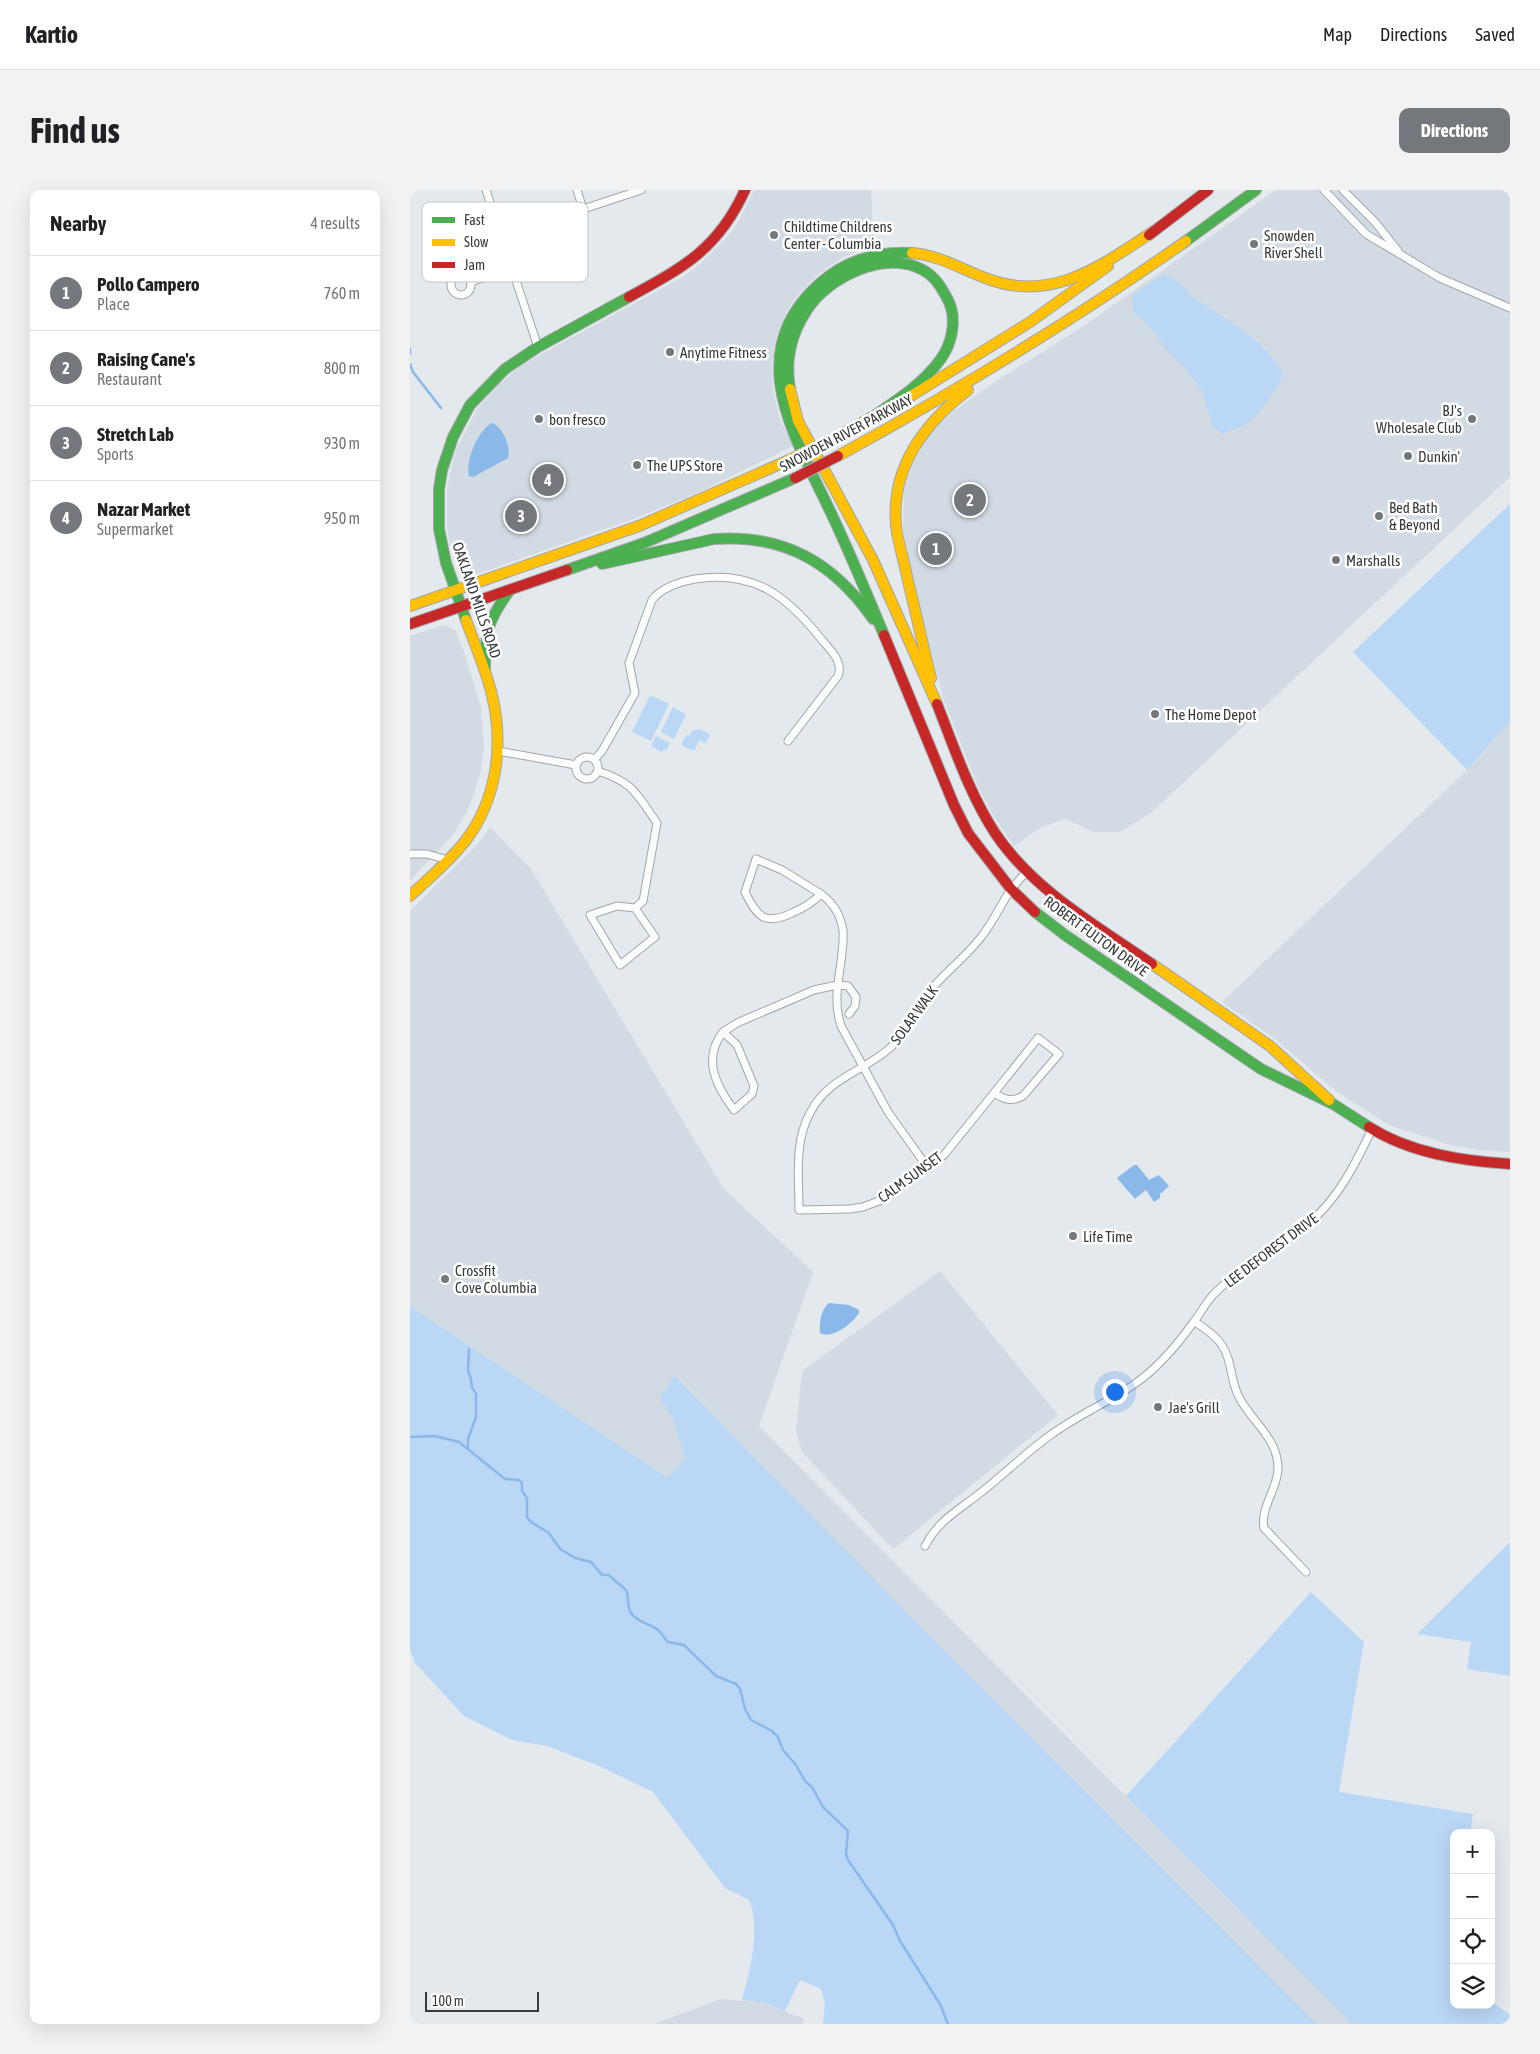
<!DOCTYPE html>
<html lang="en">
<head>
<meta charset="utf-8">
<style>
  body { margin:0; font-family:"Asap Condensed",sans-serif; background:#f2f2f2; color:#202124 }
  .controls { position:absolute; right:15px; bottom:15px; display:grid; overflow:hidden; border-radius:10px; box-shadow:0 5px 20px #0002 }
  .controls button { width:45px; height:45px; display:grid; place-items:center; padding:0; border:0; border-bottom:1px solid #e0e0e0; background:#fff; color:#202124; font:25px sans-serif }
  .scale { position:absolute; left:15px; bottom:12px; width:114px; box-sizing:border-box; padding-left:5px; border:2px solid #383b3e; border-top:0; font-size:14px; line-height:18px; white-space:nowrap; color:#383b3e; -webkit-text-stroke:4px #fff; paint-order:stroke }
  .you { position:absolute; left:704px; top:1201px; width:18px; height:18px; margin:-12px; border:4px solid #fff; border-radius:50%; background:#1a73e8; box-shadow:0 0 0 8px #1a73e833 }
  .badge { display:grid; place-items:center; width:32px; height:32px; border-radius:50%; background:#74787c; color:#fff; font-size:16px; font-weight:700 }
  .pin { position:absolute; translate:-50% -50%; border:2px solid #fff; box-shadow:0 1px 5px #0006 }
  .list { margin:0; padding:0; list-style:none }
  h2 { display:flex; justify-content:space-between; align-items:center; height:65px; margin:0; padding:0 20px; font-size:21px }
  h2 small { font-size:16px; font-weight:400; color:#757577 }
  .list li { display:grid; grid-template-columns:32px 1fr auto; gap:15px; align-items:center; box-sizing:border-box; height:75px; padding:0 20px; border-top:1px solid #e0e0e0 }
  .list b { display:block; font-size:19px; white-space:nowrap }
  .list p { margin:0; font-size:16px; white-space:nowrap; color:#757577 }
  .list em { font-size:16px; font-style:normal; color:#757577 }
  .icon { flex:none; width:28px; height:28px; fill:none; stroke:currentColor; stroke-width:2; stroke-linecap:round; stroke-linejoin:round }
  .map { position:relative; flex:none; width:1100px; height:1834px; overflow:hidden; border-radius:10px }
  header { display:flex; align-items:center; gap:30px; box-sizing:border-box; height:70px; padding:0 25px; background:#fff; border-bottom:1px solid #e0e0e0 }
  header strong { font-size:24px }
  nav { display:flex; gap:28px; margin-inline-start:auto; font-size:18px }
  .intro { display:flex; align-items:center; justify-content:space-between; box-sizing:border-box; height:120px; padding:0 30px }
  h1 { margin:0; font-size:35px }
  .button { padding:12px 22px; border-radius:10px; background:#74787c; color:#fff; font-size:18px; font-weight:700 }
  main { display:flex; gap:30px; padding:0 30px }
  aside { flex:1; background:#fff; border-radius:10px; box-shadow:0 5px 20px #0002 }
  .map>svg:first-child { display:block }
</style>
</head>
<body>
<header>
<strong>Kartio</strong>
<nav><a>Map</a><a>Directions</a><a>Saved</a></nav>
</header>
<div class="intro"><h1>Find us</h1><a class="button">Directions</a></div>
<main>
<aside>
<h2>Nearby<small>4 results</small></h2>
<ul class="list">
<li><span class="badge">1</span><div><b>Pollo Campero</b><p>Place</p></div><em>760 m</em></li>
<li><span class="badge">2</span><div><b>Raising Cane's</b><p>Restaurant</p></div><em>800 m</em></li>
<li><span class="badge">3</span><div><b>Stretch Lab</b><p>Sports</p></div><em>930 m</em></li>
<li><span class="badge">4</span><div><b>Nazar Market</b><p>Supermarket</p></div><em>950 m</em></li>
</ul>
</aside>
<div class="map">
<svg width="1100" height="1834" viewBox="0 0 1100 1834">
  <rect width="100%" height="100%" fill="#e4e9ee"/>
  <g fill="#d2dbe4">
    <polygon points="344,0 461,0 464,58 448,61 432,68 407,85 387,106 379,118 367,145 362,172 363,199 369,227 383,256 285,304 226,328 67,384 55,383 48,379 40,355 37,337 37,299 45,262 67,219 88,195 113,174 273,87 290,74 318,46 328,32"/>
    <polygon points="866,0 1100,0 1100,287 742,622 710,642 684,642 655,629 632,637 604,656 583,625 569,599 533,508 514,434 493,342 494,299 502,275 517,247 525,238 544,221 583,193 675,135"/>
    <polygon points="33,435 45,440 53,459 71,517 74,556 71,580 59,618 43,645 0,691 0,446"/>
    <polygon points="1100,532 1100,962 1068,960 1040,955 979,935 927,902 865,849 812,812 1057,580"/>
    <polygon points="80,637 121,679 314,999 403,1082 349,1236 942,1834 898,1834 316,1327 0,1116 0,721 69,653"/>
    <polygon points="530,1081 648,1225 483,1359 392,1262 386,1241 392,1181"/>
    <polygon points="311,1809 356,1813 394,1829 393,1834 244,1834"/>
  </g>
  <g fill="#bbd7f6">
    <path d="M 753,84 C 772,90 772,99 786,109 C 817,131 855,149 873,184 C 868,198 849,225 836,234 C 828,239 820,241 811,244 L 803,237 L 792,201 L 774,177 L 753,156 L 747,145 L 723,121 L 722,105 Z"/>
    <polygon points="1100,314 1100,532 1057,580 943,462"/>
    <polygon points="240,505 259,514 241,551 222,542"/>
    <polygon points="263,517 276,524 264,549 251,542"/>
    <polygon points="290,539 300,544 296,553 289,550 284,561 271,555 276,545 279,546 282,541"/>
    <polygon points="246,546 260,553 256,561 254,559 252,562 241,556"/>
    <path d="M 0,1116 L 258,1288 L 275,1268 L 263,1228 L 249,1208 L 265,1186 L 497,1423 L 907,1834 L 413,1834 L 415,1814 L 411,1799 L 390,1790 L 375,1821 L 356,1813 L 332,1810 C 340,1781 351,1738 339,1710 L 315,1698 L 243,1602 L 189,1576 L 137,1556 L 102,1550 L 54,1526 L 5,1473 L 0,1460 Z"/>
    <polygon points="1100,1352 1100,1486 1057,1479 1061,1452 1007,1444"/>
    <polygon points="901,1402 954,1452 929,1602 1063,1624 1060,1643 1044,1643 1044,1815 1081,1815 1081,1811 1100,1825 1100,1834 942,1834 716,1606"/>
  </g>
  <g fill="#8ab9e9">
    <path d="M 82,233 C 93,237 101,257 98,268 L 63,287 L 59,286 C 55,271 68,240 82,233 Z"/>
    <polygon points="724,975 727,975 739,990 749,985 759,996 750,1004 750,1008 744,1012 736,1000 725,1009 707,988"/>
    <path d="M 419,1113 L 439,1115 L 449,1120 L 449,1123 C 443,1133 422,1150 410,1143 C 409,1133 411,1119 419,1113 Z"/>
  </g>
  <g fill="none" stroke-linecap="round" stroke-linejoin="round">
    <g stroke="#8ab9e9" stroke-width="2.5">
      <polyline points="0,159 0,164"/>
      <polyline points="0,174 3,182 31,218"/>
      <path d="M 0,1247 L 25,1246 L 49,1252 L 95,1289 L 109,1290 L 112,1293 L 112,1301 L 117,1308 L 117,1327 L 121,1332 L 139,1343 L 150,1359 L 165,1368 L 181,1372 L 192,1385 L 199,1385 C 202,1389 216,1399 216,1400 C 220,1408 216,1415 221,1423 C 228,1433 239,1433 248,1440 C 253,1443 253,1448 258,1452 L 274,1455 L 306,1486 L 326,1494 L 330,1499 L 335,1519 L 341,1530 L 362,1541 L 368,1547 L 373,1560 L 386,1575 L 395,1591 L 402,1597 L 413,1617 L 438,1641 L 436,1664 L 438,1670 L 483,1735 L 490,1751 L 530,1814 L 538,1834"/>
      <polyline points="58,1257 58,1249 66,1227 66,1203 62,1198 61,1189 58,1181 59,1159"/>
    </g>
    <defs>
      <g id="street">
        <polyline points="76,0 128,157"/>
        <polyline points="167,0 173,19"/>
        <polyline points="914,0 956,44 1030,88 1100,118"/>
        <polyline points="933,0 965,32 988,61"/>
        <polyline points="91,46 231,0"/>
        <circle cx="51" cy="95" r="10"/>
        <polyline points="60,92 102,79"/>
        <polyline points="88,561 166,575"/>
        <circle cx="177" cy="578" r="11"/>
        <path d="M 184,570 L 192,561 L 225,503 L 219,473 L 242,410 C 252,397 269,392 285,389 C 345,380 377,406 412,450 C 420,460 434,472 428,486 L 378,551"/>
        <path d="M 188,581 C 224,593 226,603 247,633 L 233,711 L 225,718 L 207,716 L 180,725 L 210,775 L 245,747 L 225,718"/>
        <polyline points="0,664 17,664 38,670"/>
        <path d="M 411,704 L 372,680 L 346,669 L 335,702 C 347,727 355,736 382,723 C 394,718 402,713 411,704 C 424,714 430,724 433,740 C 435,774 420,802 431,836 L 478,922 L 518,978"/>
        <path d="M 313,842 C 292,869 306,896 324,920 L 342,904 L 344,896 L 327,855 L 313,842 L 327,833 L 404,800 L 427,795 L 438,796 L 446,807 L 445,816 L 439,824"/>
        <path d="M 584,903 L 628,848 L 649,864 L 613,906 C 602,912 595,910 584,903 L 534,965 L 474,1009 L 453,1017 L 440,1019 L 389,1020 C 389,987 384,952 400,923 C 418,887 454,882 481,857 C 497,842 504,821 517,804 C 534,783 556,767 572,746 C 583,732 590,716 600,701 C 605,694 612,687 617,681"/>
        <path d="M 785,1132 C 794,1138 804,1144 811,1154 C 822,1169 820,1188 828,1205 C 840,1231 868,1247 868,1278 C 868,1299 850,1317 854,1338 L 896,1382"/>
        <path d="M 515,1356 C 528,1331 547,1321 569,1304 C 594,1285 616,1262 642,1244 C 668,1225 699,1212 726,1193 C 749,1177 767,1155 783,1133 C 790,1124 795,1114 803,1105 C 830,1077 867,1060 897,1035 C 928,1009 945,975 962,939"/>
      </g>
      <g id="fast">
        <polyline points="776,51 846,0"/>
        <path d="M 380,199 C 375,171 381,144 397,120 C 418,87 476,59 513,80 C 526,87 533,100 539,112 C 547,130 542,154 530,170 C 512,195 484,212 458,230"/>
        <path d="M 192,374 L 304,349 C 374,344 423,372 463,429"/>
        <polyline points="157,380 234,353 385,288"/>
        <polyline points="56,430 36,373 29,339 29,299 32,280 43,247 60,215 95,179 128,157 219,107"/>
        <path d="M 474,445 C 457,404 440,363 421,323 C 386,248 331,165 408,95 C 434,71 467,61 502,63"/>
        <path d="M 75,481 C 75,443 77,431 100,400"/>
        <polyline points="625,722 655,745 851,879 923,914 959,937"/>
      </g>
      <g id="slow">
        <path d="M 502,63 C 529,65 553,80 578,89 C 643,113 692,75 744,41"/>
        <polyline points="380,199 388,231 463,370 527,514"/>
        <polyline points="501,206 620,132 698,76"/>
        <polyline points="421,250 462,227"/>
        <path d="M 428,266 C 548,200 664,130 776,51"/>
        <polyline points="0,416 229,336 379,270"/>
        <path d="M 521,488 C 513,456 506,423 498,391 C 495,375 490,359 487,343 C 478,282 512,235 558,200"/>
        <path d="M 0,706 C 19,688 40,671 56,650 C 87,609 94,555 82,505 C 76,480 65,455 56,430"/>
        <polyline points="742,774 860,856 919,910"/>
      </g>
      <g id="jam">
        <polyline points="739,45 798,0"/>
        <path d="M 219,107 C 274,77 308,59 335,0"/>
        <polyline points="0,434 157,380"/>
        <polyline points="474,445 544,615 558,643 601,699 625,722"/>
        <path d="M 527,514 C 544,557 559,603 585,643 C 623,700 687,736 742,774"/>
        <path d="M 959,937 C 1000,963 1052,971 1100,974"/>
      </g>
    </defs>
    <use href="#street" stroke="#a3a6a9" stroke-width="9"/>
    <use href="#fast" stroke="#a3a6a9" stroke-width="12"/>
    <use href="#slow" stroke="#a3a6a9" stroke-width="12"/>
    <use href="#jam" stroke="#a3a6a9" stroke-width="12"/>
    <use href="#street" stroke="#fbfcfc" stroke-width="7"/>
    <use href="#fast" stroke="#4caf50" stroke-width="10"/>
    <use href="#slow" stroke="#ffc107" stroke-width="10"/>
    <use href="#jam" stroke="#c62828" stroke-width="10"/>
    <defs>
      <polyline id="slow-bridge" points="379,270 421,250"/>
      <polyline id="jam-bridge" points="385,288 428,266"/>
    </defs>
    <use href="#slow-bridge" stroke="#a5afb9" stroke-width="12" stroke-linecap="butt"/>
    <use href="#jam-bridge" stroke="#a5afb9" stroke-width="12" stroke-linecap="butt"/>
    <use href="#slow-bridge" stroke="#ffc107" stroke-width="10"/>
    <use href="#jam-bridge" stroke="#c62828" stroke-width="10"/>
  </g>
  <g fill="#74787c" stroke="#fff" stroke-width="2">
    <circle cx="364" cy="45" r="5"/>
    <circle cx="844" cy="54" r="5"/>
    <circle cx="260" cy="162" r="5"/>
    <circle cx="129" cy="229" r="5"/>
    <circle cx="1062" cy="229" r="5"/>
    <circle cx="998" cy="266" r="5"/>
    <circle cx="227" cy="275" r="5"/>
    <circle cx="969" cy="326" r="5"/>
    <circle cx="926" cy="370" r="5"/>
    <circle cx="745" cy="524" r="5"/>
    <circle cx="663" cy="1046" r="5"/>
    <circle cx="35" cy="1089" r="5"/>
    <circle cx="748" cy="1217" r="5"/>
  </g>
  <g text-anchor="middle" dominant-baseline="central" stroke-width="5" stroke-linejoin="round" paint-order="stroke">
    <g font-size="15" fill="#383b3e" stroke="#fff" text-anchor="start">
      <text x="374" y="36">Childtime Childrens<tspan x="374" dy="17">Center - Columbia</tspan></text>
      <text x="854" y="45">Snowden<tspan x="854" dy="17">River Shell</tspan></text>
      <text x="270" y="162">Anytime Fitness</text>
      <text x="1052" y="220" text-anchor="end">BJ's<tspan x="1052" dy="17">Wholesale Club</tspan></text>
      <text x="139" y="229">bon fresco</text>
      <text x="1008" y="266">Dunkin'</text>
      <text x="237" y="275">The UPS Store</text>
      <text x="979" y="317">Bed Bath<tspan x="979" dy="17">&amp; Beyond</tspan></text>
      <text x="936" y="370">Marshalls</text>
      <text x="755" y="524">The Home Depot</text>
      <text x="673" y="1046">Life Time</text>
      <text x="45" y="1080">Crossfit<tspan x="45" dy="17">Cove Columbia</tspan></text>
      <text x="758" y="1217">Jae's Grill</text>
    </g>
    <g font-size="15" fill="#383b3e" stroke="#fff">
      <text transform="translate(436 243) rotate(-28)">SNOWDEN RIVER PARKWAY</text>
      <text transform="translate(67 410) rotate(71)">OAKLAND MILLS ROAD</text>
      <text transform="translate(686 746) rotate(36)">ROBERT FULTON DRIVE</text>
      <text transform="translate(504 825) rotate(-54)">SOLAR WALK</text>
      <text transform="translate(500 987) rotate(-36)">CALM SUNSET</text>
      <text transform="translate(861 1060) rotate(-37)">LEE DEFOREST DRIVE</text>
    </g>
  </g>
  <rect x="12" y="12" width="166" height="80" rx="8" fill="#fff" stroke="#c3c4c5" stroke-width="1"/>
  <rect x="22" y="27" width="23" height="6" fill="#4caf50"/>
  <rect x="22" y="49" width="23" height="7" fill="#ffc107"/>
  <rect x="22" y="72" width="23" height="6" fill="#c62828"/>
  <g font-size="14" fill="#383b3e">
    <text x="54" y="35">Fast</text>
    <text x="54" y="57">Slow</text>
    <text x="54" y="80">Jam</text>
  </g>
</svg>
<div class="controls">
<button>+</button>
<button>−</button>
<button><svg class="icon" aria-label="locate" viewBox="0 0 24 24"><circle cx="12" cy="12" r="6"/><path d="M12 2v4M12 18v4M2 12h4M18 12h4"/></svg></button>
<button><svg class="icon" aria-label="layers" viewBox="0 0 24 24"><path d="M12 4l9 5-9 5-9-5zM3 14l9 5 9-5"/></svg></button>
</div>
<div class="scale">100 m</div>
<div class="you"></div>
<div class="pin badge" style="left:526px;top:359px">1</div>
<div class="pin badge" style="left:560px;top:310px">2</div>
<div class="pin badge" style="left:111px;top:326px">3</div>
<div class="pin badge" style="left:138px;top:290px">4</div>
</div>
</main>
</body>
</html>
